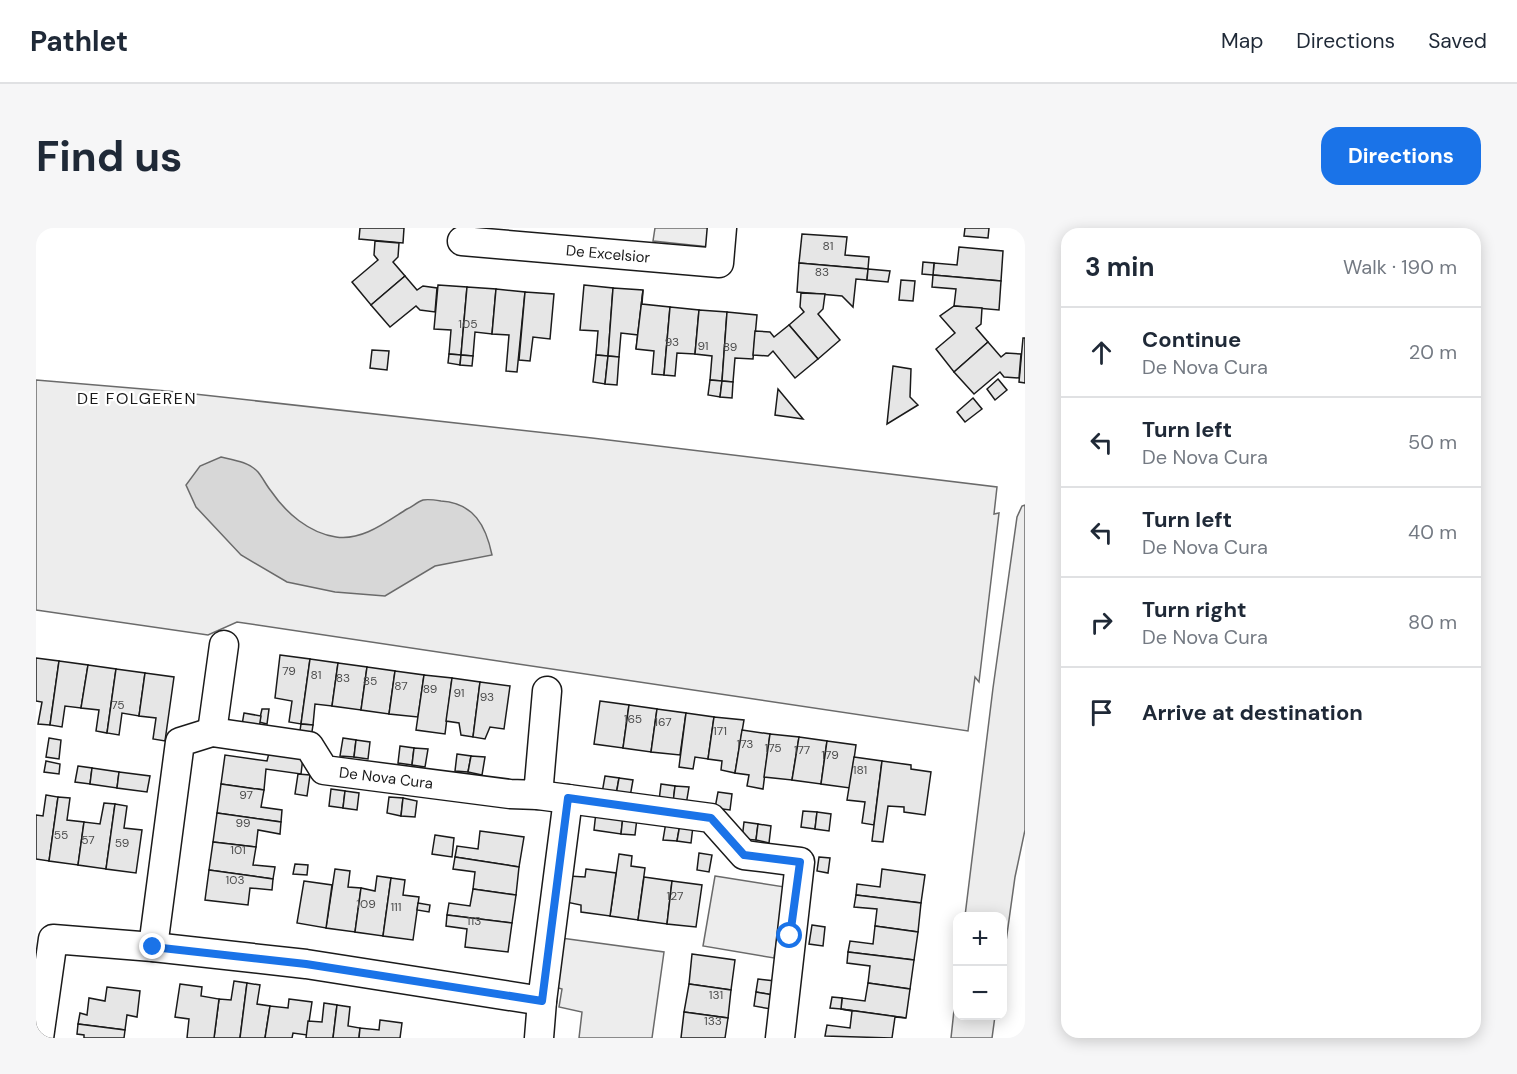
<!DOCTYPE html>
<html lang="en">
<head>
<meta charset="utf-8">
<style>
  body { margin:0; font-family:"DM Sans",sans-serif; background:#f6f6f7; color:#1f2937 }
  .controls { position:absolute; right:18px; bottom:18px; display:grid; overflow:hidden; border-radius:12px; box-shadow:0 3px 15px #0003 }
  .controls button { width:54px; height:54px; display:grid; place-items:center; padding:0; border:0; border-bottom:2px solid #e0e1e3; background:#fff; color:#1f2937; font:30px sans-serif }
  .stop { position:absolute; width:18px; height:18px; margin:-14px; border:4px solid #1a73e8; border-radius:50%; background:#fff }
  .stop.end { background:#1a73e8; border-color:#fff; box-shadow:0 2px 6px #0008 }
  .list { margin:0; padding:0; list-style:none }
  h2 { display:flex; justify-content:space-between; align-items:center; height:78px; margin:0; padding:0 24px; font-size:26px }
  h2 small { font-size:20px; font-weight:400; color:#747a83 }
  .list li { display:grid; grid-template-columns:39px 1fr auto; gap:18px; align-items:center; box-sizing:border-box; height:90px; padding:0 24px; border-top:2px solid #e0e1e3 }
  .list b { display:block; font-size:22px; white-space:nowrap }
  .list p { margin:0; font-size:20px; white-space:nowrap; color:#747a83 }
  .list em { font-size:20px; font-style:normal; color:#747a83 }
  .icon { flex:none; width:33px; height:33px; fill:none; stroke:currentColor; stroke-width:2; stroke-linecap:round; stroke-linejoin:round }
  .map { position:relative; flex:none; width:989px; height:810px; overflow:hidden; border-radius:18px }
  header { display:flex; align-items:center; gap:36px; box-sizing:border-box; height:84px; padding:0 30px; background:#fff; border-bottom:2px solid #e0e1e3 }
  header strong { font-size:28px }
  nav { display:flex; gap:33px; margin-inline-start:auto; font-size:21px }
  .intro { display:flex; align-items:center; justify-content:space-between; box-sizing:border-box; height:144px; padding:0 36px }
  h1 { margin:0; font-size:42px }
  .button { padding:15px 27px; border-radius:18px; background:#1a73e8; color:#fff; font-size:21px; font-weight:700 }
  main { display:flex; gap:36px; padding:0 36px }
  aside { flex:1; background:#fff; border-radius:18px; box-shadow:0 3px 15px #0003 }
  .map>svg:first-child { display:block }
</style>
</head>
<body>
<header>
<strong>Pathlet</strong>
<nav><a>Map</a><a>Directions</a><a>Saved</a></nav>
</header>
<div class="intro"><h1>Find us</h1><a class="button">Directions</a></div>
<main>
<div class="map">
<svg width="989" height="810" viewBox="0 0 989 810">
  <rect width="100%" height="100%" fill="#fff"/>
  <g fill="#ededed" stroke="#6a6a6a" stroke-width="1.5">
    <polygon points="619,0 676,0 674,19 617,13"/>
    <polygon points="0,152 131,163 556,210 961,259 958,286 963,285 943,454 939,449 932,503 201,394 172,407 0,382"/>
    <polygon points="989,277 989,602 979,649 967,735 966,688 929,688 957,460 981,289 986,278"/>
    <polygon points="679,648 749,659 738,730 667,718"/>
    <polygon points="525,710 628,724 616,810 543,810 546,784 523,779 526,761 519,759"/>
    <polygon points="921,754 922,788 959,788 956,810 915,810"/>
  </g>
  <path fill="#d7d7d7" stroke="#6a6a6a" stroke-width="1.5" d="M 185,229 C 198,232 213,234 222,244 C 227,250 230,257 235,263 C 250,285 273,305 300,309 C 326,313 350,294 371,281 C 376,279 381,274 387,272 C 392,271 399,272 405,273 C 438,275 450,298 456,327 L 399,338 L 349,368 L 299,364 L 251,354 L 205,327 L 160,279 L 150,257 L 164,238 Z"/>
  <g fill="#e6e6e6" stroke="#1a1a1a" stroke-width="1.5">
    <polygon points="324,0 368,0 367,15 323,11"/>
    <polygon points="929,0 953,0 952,10 928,8"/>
    <polygon points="766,6 811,9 809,27 833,29 832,41 763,35"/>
    <polygon points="339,13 363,15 362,29 357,34 369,48 335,77 316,54 342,32 338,27"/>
    <polygon points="923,19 967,23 965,53 897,47 898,35 921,37"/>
    <polygon points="887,34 898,35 897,47 886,46"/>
    <polygon points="763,35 832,41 831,52 820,51 817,79 806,68 761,64"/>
    <polygon points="832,41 854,43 852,54 831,52"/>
    <polygon points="897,47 965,53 963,82 918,78 920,61 896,59"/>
    <polygon points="369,48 381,62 387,58 401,60 399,84 384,82 380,78 354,99 335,77"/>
    <polygon points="865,52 879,53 877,73 863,72"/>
    <polygon points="402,57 431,59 425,127 413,126 415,102 398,101"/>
    <polygon points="548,57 577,60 572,128 560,127 562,103 544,102"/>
    <polygon points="431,59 460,61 456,106 439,104 437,128 425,127"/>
    <polygon points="577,60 607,62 600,121 602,107 585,105 583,129 572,128"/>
    <polygon points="460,61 489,64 481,144 470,143 473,107 456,106"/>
    <polygon points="607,62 606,76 634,79 628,147 616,146 618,123 600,121"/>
    <polygon points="489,64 518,66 514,111 497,109 494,133 483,132"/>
    <polygon points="765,65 789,66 787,81 782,86 804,112 782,131 753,97 768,84 764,79"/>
    <polygon points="918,78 946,80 945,96 940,100 952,114 918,144 900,121 919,105 904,88"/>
    <polygon points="634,79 663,82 659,126 641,125 639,148 628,147"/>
    <polygon points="663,82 691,84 686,153 674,152 676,128 659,126"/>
    <polygon points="691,84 721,87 717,131 699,130 697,154 686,153"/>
    <polygon points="753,97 782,131 759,150 737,123 732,128 717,127 719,103 734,104 738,109"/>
    <polygon points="987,110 989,110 989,155 983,154"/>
    <polygon points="952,114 965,129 970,125 985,126 983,150 968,149 964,144 938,166 918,144"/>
    <polygon points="336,122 353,123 351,142 334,140"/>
    <polygon points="413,126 425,127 424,137 412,135"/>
    <polygon points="425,127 437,128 436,138 424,137"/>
    <polygon points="560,127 572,128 569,156 557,154"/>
    <polygon points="572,128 583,129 581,157 569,156"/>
    <polygon points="857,138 875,141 874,169 882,177 851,196"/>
    <polygon points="962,151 971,162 959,172 951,161"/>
    <polygon points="674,152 686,153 684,169 672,167"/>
    <polygon points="686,153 697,154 696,170 684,169"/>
    <polygon points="742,161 767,191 739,187"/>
    <polygon points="937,170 946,181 929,194 921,184"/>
    <polygon points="244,427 274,431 265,496 253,494 256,473 239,470"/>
    <polygon points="0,430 23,433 14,497 2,496 6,474 0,473"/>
    <polygon points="274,431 302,435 296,478 279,476 277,497 265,496"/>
    <polygon points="23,433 52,437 45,480 29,478 26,499 14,497"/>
    <polygon points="302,435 331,439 325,482 296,478"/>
    <polygon points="52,437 80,441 71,505 60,503 63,482 45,480"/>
    <polygon points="331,439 359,443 353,486 325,482"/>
    <polygon points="80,441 109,445 103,488 86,485 83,507 71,505"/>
    <polygon points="359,443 388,447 382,489 353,486"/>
    <polygon points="109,445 138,449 129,513 117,511 120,490 103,488"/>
    <polygon points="388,447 416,450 409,506 380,502"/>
    <polygon points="416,450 444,454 437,509 425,507 423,495 410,493"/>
    <polygon points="444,454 474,458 468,501 454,499 449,511 437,509"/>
    <polygon points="564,473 593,477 587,520 558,516"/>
    <polygon points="593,477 621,481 615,524 587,520"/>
    <polygon points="226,481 233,481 231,496 223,494"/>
    <polygon points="621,481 650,485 644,527 615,524"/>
    <polygon points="208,485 225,488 223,500 206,497"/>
    <polygon points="650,485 678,489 672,531 659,529 657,541 643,539"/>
    <polygon points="678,489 708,492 699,545 685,542 686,533 672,531"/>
    <polygon points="265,496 277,497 275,510 263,509"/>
    <polygon points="706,502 734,506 727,561 711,558 713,547 699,545"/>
    <polygon points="734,506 763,509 756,552 728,549"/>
    <polygon points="763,509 791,513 785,556 756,552"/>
    <polygon points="13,510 25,512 23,531 10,529"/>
    <polygon points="307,510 320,512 318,529 304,528"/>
    <polygon points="320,512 334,514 332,531 318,529"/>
    <polygon points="791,513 820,517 814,560 785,556"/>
    <polygon points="364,518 378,520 376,537 362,535"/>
    <polygon points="378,520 392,521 389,539 376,537"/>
    <polygon points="233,525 267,529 265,546 230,541 228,562 185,556 189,527 231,533"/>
    <polygon points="421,526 435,528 432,544 419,543"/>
    <polygon points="435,528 449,529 446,547 432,544"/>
    <polygon points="818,529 846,533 838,597 826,595 829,574 811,572"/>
    <polygon points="10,533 24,536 23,546 8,544"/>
    <polygon points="846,533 875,537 875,541 895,544 889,587 868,584 868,579 852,578 847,614 836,613"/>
    <polygon points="42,538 56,540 54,556 39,554"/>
    <polygon points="56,540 83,544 81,560 54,556"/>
    <polygon points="83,544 114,548 111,564 81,560"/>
    <polygon points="262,546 274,547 271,568 259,566"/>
    <polygon points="569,548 583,550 580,567 566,565"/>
    <polygon points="583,550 597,552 594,569 580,567"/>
    <polygon points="185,556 228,562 225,579 246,582 245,594 181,585"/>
    <polygon points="625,556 639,558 637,575 623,573"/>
    <polygon points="639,558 653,559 650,577 637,575"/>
    <polygon points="295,561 309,563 307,580 293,578"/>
    <polygon points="309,563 323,565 321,582 307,580"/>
    <polygon points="682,564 696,566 694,582 679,580"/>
    <polygon points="10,567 22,569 13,633 0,631 0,587 7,588"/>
    <polygon points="22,569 34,570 31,592 48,594 42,637 13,633"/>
    <polygon points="353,569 367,570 365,588 351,585"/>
    <polygon points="367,570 381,573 379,589 365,588"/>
    <polygon points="68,575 79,576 70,641 42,637 48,594 64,596"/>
    <polygon points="79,576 91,578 88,600 106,602 100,645 70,641"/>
    <polygon points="767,583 781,584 779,601 765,599"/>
    <polygon points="560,584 587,588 585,606 558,602"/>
    <polygon points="781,584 795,586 793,603 779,601"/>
    <polygon points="181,585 245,594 244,606 222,602 220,619 177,614"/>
    <polygon points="587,588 601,590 599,607 585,606"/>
    <polygon points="630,594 644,596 641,613 627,612"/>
    <polygon points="708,594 722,596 720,612 706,611"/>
    <polygon points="644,596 657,598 655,615 641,613"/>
    <polygon points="722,596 735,598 733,615 720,612"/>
    <polygon points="444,603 488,609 483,639 419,629 421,618 442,621"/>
    <polygon points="399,607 418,610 416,629 396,626"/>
    <polygon points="177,614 220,619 217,637 239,639 237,651 173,642"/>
    <polygon points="663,625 676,627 673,644 661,642"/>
    <polygon points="583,626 596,628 595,638 609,640 602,692 574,688"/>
    <polygon points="419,629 483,639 480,667 437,661 439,644 417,641"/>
    <polygon points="783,629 794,630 792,645 781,643"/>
    <polygon points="259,636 272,637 271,647 257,646"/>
    <polygon points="299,641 314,643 312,659 325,660 319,704 290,700"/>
    <polygon points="550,641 580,645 574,688 545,684 545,677 530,674 533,648 549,649"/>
    <polygon points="846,641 889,647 885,675 820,667 821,656 844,659"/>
    <polygon points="173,642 237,651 236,662 214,660 212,677 169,672"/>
    <polygon points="341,648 355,650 347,708 319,704 325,660 339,663"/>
    <polygon points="608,649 636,653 631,696 602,692"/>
    <polygon points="355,650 369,652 367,667 383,669 377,712 347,708"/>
    <polygon points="268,653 296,657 290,700 261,695"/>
    <polygon points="636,653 666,657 660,699 631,696"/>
    <polygon points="437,661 480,667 476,695 411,687 413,675 434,678"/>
    <polygon points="820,667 885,675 882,704 839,698 841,681 818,679"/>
    <polygon points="382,675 394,677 393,684 381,682"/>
    <polygon points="411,687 476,695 472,724 429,719 431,701 410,698"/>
    <polygon points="776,697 789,699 787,718 773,716"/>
    <polygon points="839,698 882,704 878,732 812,724 814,713 837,716"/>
    <polygon points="812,724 878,732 874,761 832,755 834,738 811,735"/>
    <polygon points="656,726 699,732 695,762 653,756"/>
    <polygon points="722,751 739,753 737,767 720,764"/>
    <polygon points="198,753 211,755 204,810 178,810 183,771 195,772"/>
    <polygon points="211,755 224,757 221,776 234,778 229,810 204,810"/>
    <polygon points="832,755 874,761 870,790 805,781 806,770 829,773"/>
    <polygon points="144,756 166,759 165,768 183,771 178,810 151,810 153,791 139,789"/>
    <polygon points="653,756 695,762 692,790 648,784"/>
    <polygon points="71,759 104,763 101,789 91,787 89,802 42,796 44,785 51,787 53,770 69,773"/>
    <polygon points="720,764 737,767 735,781 718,778"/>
    <polygon points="796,769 806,770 805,781 794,780"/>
    <polygon points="253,771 276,774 271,807 257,805 256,810 229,810 234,778 252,780"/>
    <polygon points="288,775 301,777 297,810 270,810 272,793 286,794"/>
    <polygon points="301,777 314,779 312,798 324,800 323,810 297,810"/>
    <polygon points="805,781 870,790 859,789 856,810 789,808 791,797 814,800 816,783"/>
    <polygon points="648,784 692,790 689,810 645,810"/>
    <polygon points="344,792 366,795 364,810 323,810 324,800 343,802"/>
    <polygon points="42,796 89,802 88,810 48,810 48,807 41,806"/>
  </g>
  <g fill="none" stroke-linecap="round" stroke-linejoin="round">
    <defs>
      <g id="street">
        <polyline points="426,13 683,35 686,0"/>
        <polyline points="176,504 188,417"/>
        <polyline points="502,567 675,590 708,627 764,634 744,810"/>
        <polyline points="117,719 144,514 176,504 273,518 288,542 474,566 502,567 511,463"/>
        <polyline points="3,810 17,711 117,719 270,736 506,773"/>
        <polyline points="503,810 506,773 532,571"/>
      </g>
    </defs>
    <use href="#street" stroke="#1a1a1a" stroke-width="31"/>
    <use href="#street" stroke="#fff" stroke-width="28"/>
  </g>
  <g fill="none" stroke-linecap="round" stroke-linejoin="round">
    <polyline stroke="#1a73e8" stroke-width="8" points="117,719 270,736 506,773 532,570 675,590 708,627 764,634 754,708"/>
  </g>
  <g text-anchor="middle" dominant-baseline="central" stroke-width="4.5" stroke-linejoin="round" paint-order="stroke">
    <g font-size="12" fill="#4d4d4d">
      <text x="792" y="18">81</text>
      <text x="786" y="44">83</text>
      <text x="432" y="96">105</text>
      <text x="636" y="114">93</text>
      <text x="667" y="118">91</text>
      <text x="694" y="119">89</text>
      <text x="253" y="443">79</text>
      <text x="280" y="447">81</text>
      <text x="307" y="450">83</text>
      <text x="334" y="453">85</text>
      <text x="365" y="458">87</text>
      <text x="394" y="461">89</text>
      <text x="423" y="465">91</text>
      <text x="451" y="469">93</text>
      <text x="82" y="477">75</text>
      <text x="597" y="491">165</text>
      <text x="627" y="494">167</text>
      <text x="684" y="503">171</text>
      <text x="709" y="516">173</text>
      <text x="737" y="520">175</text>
      <text x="766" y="522">177</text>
      <text x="794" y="527">179</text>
      <text x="824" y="542">181</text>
      <text x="210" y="567">97</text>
      <text x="207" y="595">99</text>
      <text x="25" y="607">55</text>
      <text x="52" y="612">57</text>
      <text x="86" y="615">59</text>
      <text x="202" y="622">101</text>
      <text x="199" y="652">103</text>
      <text x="639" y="668">127</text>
      <text x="330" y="676">109</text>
      <text x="360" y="679">111</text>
      <text x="438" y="693">113</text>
      <text x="680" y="767">131</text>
      <text x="677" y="793">133</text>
    </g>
    <g font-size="15" fill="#1a1a1a" stroke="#fff">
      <text transform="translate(572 26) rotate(5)">De Excelsior</text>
      <text transform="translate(350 550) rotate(7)">De Nova Cura</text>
    </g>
    <g font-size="16" letter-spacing="1.5" fill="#1a1a1a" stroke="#fff">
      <text x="101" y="170">DE FOLGEREN</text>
    </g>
  </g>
</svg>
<div class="controls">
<button>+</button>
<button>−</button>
</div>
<div class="stop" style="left:754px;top:708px"></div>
<div class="stop end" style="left:117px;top:719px"></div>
</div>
<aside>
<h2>3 min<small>Walk · 190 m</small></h2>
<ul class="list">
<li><svg class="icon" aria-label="ahead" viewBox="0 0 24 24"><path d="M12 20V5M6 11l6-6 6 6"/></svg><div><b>Continue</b><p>De Nova Cura</p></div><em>20 m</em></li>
<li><svg class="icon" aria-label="left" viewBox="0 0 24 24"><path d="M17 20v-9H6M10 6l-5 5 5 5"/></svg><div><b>Turn left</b><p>De Nova Cura</p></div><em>50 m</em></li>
<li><svg class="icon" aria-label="left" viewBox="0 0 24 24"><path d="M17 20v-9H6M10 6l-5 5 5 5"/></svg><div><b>Turn left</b><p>De Nova Cura</p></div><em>40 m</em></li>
<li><svg class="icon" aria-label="right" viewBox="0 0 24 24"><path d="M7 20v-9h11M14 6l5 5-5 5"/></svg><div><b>Turn right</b><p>De Nova Cura</p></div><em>80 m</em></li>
<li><svg class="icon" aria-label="arrive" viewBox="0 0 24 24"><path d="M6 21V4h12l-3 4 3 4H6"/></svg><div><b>Arrive at destination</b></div></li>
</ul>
</aside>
</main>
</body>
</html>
